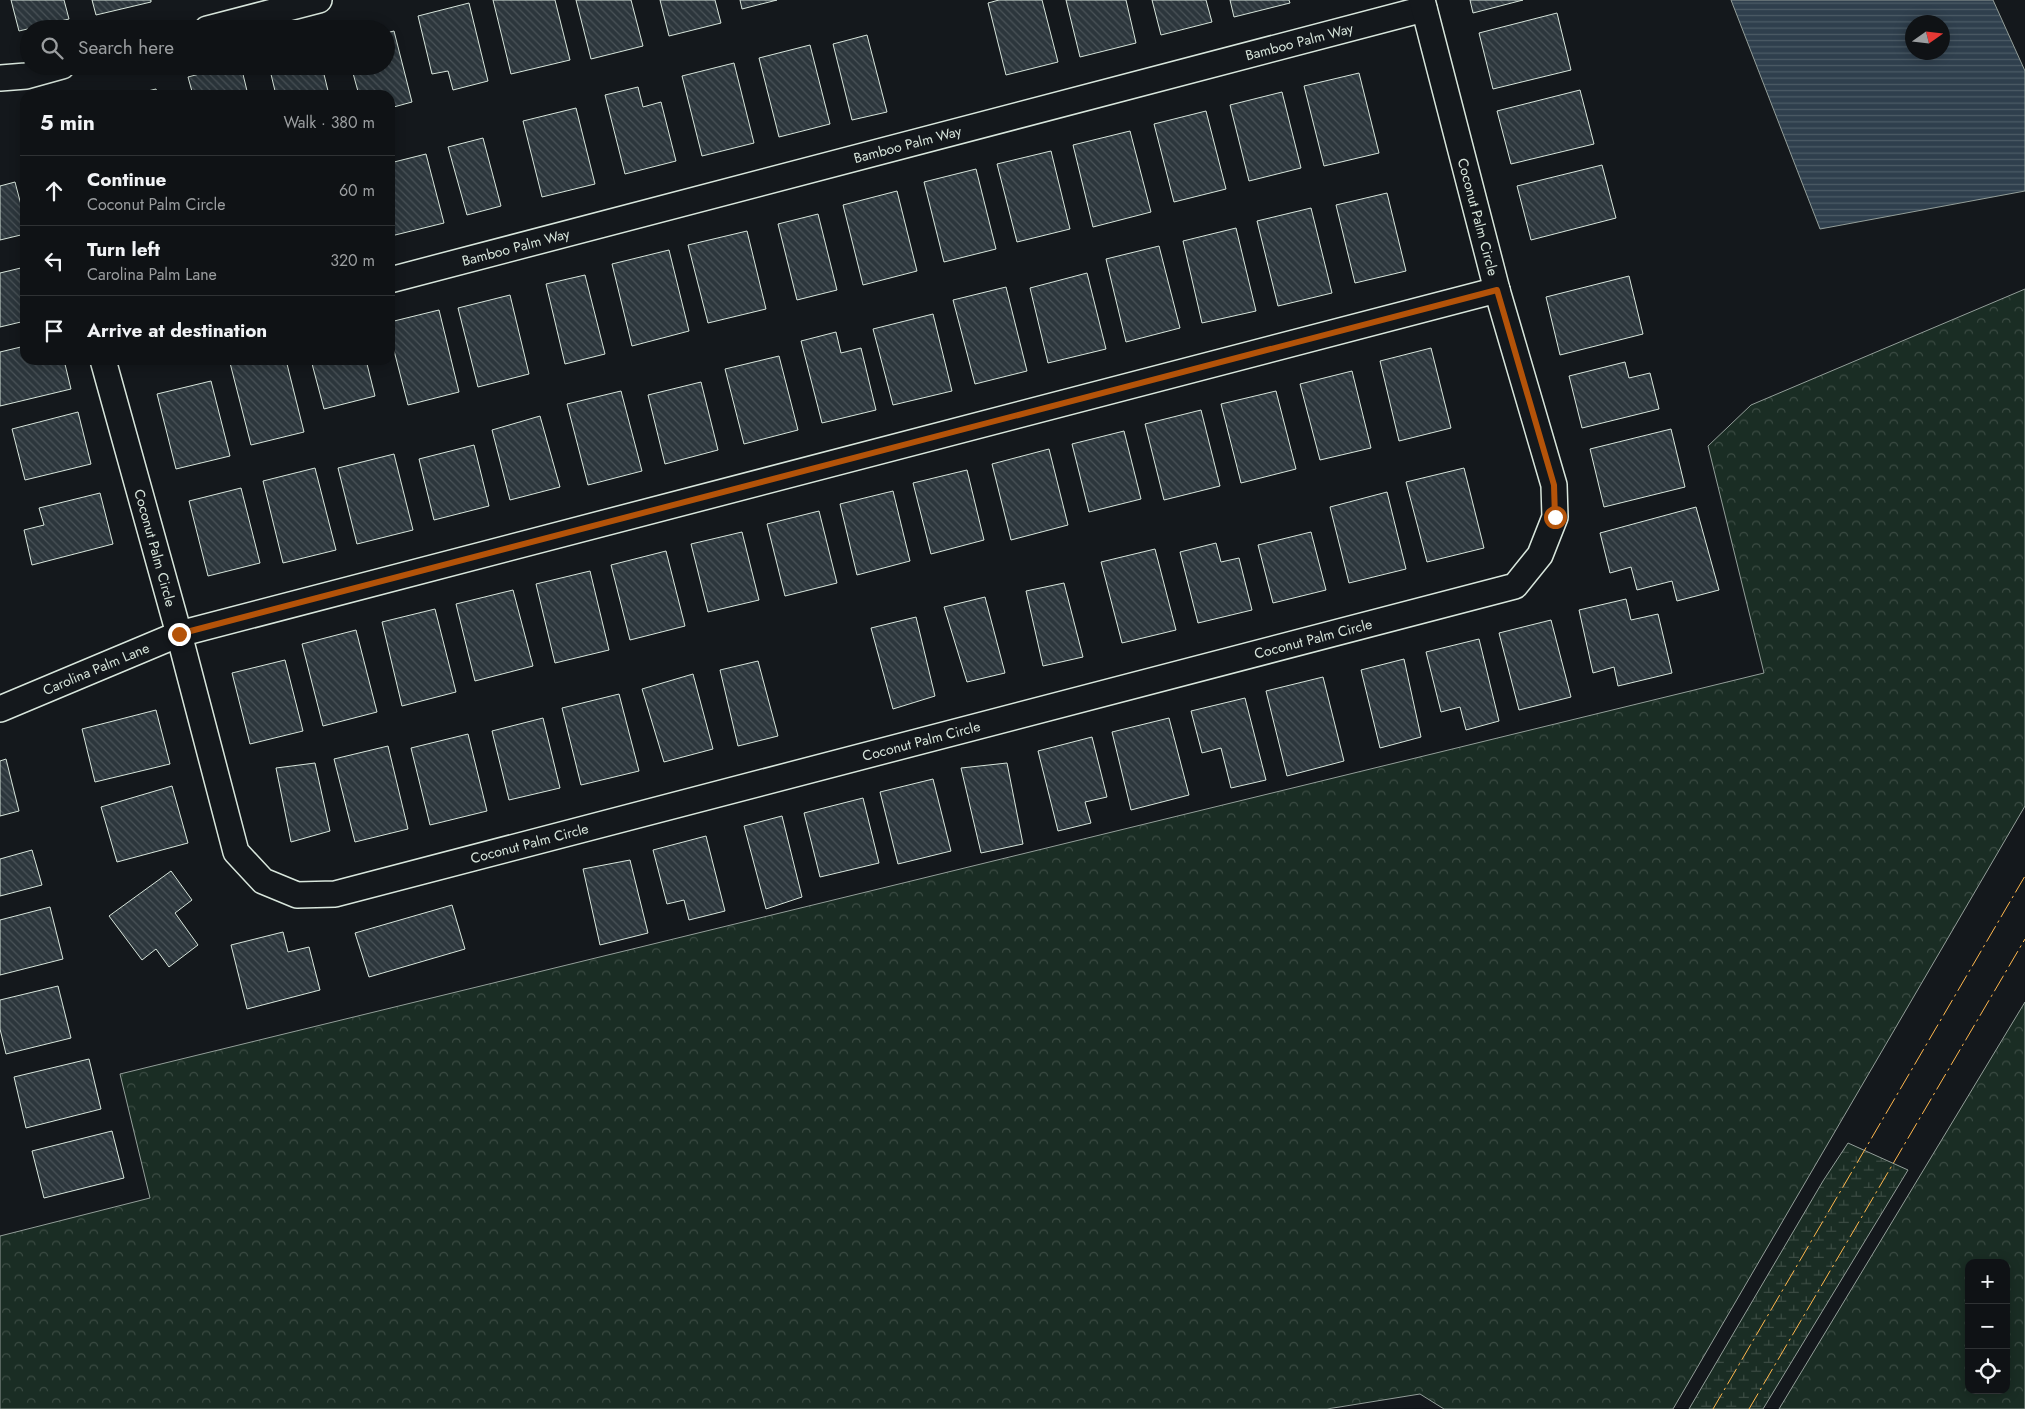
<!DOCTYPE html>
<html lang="en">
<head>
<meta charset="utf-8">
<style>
  body { margin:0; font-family:Jost,sans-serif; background:#181b1e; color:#f1f3f6 }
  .controls { position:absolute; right:15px; bottom:15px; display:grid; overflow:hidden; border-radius:10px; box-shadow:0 2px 12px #0003 }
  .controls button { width:45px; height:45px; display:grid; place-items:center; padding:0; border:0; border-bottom:1px solid #2f3234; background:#0f1215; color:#f1f3f6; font:25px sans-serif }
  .compass { position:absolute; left:1905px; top:15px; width:45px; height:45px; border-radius:50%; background:#0f1215; box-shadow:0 2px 12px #0003; rotate:76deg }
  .stop { position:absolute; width:15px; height:15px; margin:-11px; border:4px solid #b45309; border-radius:50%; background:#fff }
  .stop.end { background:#b45309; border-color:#fff; box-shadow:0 1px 5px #0008 }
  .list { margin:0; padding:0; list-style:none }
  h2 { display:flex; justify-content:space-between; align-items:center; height:65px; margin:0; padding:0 20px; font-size:21px }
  h2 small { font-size:16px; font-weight:400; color:#9b9ea0 }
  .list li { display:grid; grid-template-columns:32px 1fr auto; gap:15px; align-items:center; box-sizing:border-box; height:70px; padding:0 20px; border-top:1px solid #2f3234 }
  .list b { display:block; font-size:19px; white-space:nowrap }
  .list p { margin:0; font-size:16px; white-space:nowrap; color:#9b9ea0 }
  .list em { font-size:16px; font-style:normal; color:#9b9ea0 }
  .icon { flex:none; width:28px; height:28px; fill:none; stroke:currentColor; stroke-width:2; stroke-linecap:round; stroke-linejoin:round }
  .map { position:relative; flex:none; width:2025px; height:1409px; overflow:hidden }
  .search { position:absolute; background:#0f1215; box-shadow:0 2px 12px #0003; left:20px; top:20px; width:375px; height:55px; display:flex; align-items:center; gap:12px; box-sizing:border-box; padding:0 18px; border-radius:28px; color:#9b9ea0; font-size:19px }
  .panel { position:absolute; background:#0f1215; box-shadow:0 2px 12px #0003; left:20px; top:90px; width:375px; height:275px; border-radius:15px }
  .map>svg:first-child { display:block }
</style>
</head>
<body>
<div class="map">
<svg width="2025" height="1409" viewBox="0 0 2025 1409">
  <defs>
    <pattern id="forest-crowns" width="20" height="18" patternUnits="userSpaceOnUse" patternTransform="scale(1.25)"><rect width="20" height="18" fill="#1a2d24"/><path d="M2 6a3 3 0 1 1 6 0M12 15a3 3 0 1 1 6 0" fill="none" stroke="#3b4b43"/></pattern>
    <pattern id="wetland-marsh" width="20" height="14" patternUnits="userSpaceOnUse" patternTransform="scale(1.25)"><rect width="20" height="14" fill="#1a2d24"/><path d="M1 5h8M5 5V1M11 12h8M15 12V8" fill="none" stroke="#3b4b43"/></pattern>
    <pattern id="water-rules" width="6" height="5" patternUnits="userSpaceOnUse" patternTransform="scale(1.25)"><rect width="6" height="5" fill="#2f3f4d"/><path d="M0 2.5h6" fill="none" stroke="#4c5b66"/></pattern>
    <pattern id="building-back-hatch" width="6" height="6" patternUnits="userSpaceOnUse" patternTransform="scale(1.25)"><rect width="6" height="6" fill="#2c363c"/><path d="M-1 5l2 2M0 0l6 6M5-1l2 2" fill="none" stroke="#4a5358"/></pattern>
  </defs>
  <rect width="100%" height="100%" fill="#14181c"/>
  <g fill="url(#forest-crowns)" stroke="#939e99" fill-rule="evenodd">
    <polygon points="2025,289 2025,806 1673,1409 1444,1409 1420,1394 1327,1409 0,1409 0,1236 150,1198 120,1074 1764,673 1708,446 1751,405"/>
    <path d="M 2025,1002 L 2025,1409 L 1779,1409 ZM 1969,1263 L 2006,1263 L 2006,1390 L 1969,1390 Z"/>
  </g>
  <polygon fill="url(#wetland-marsh)" stroke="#939e99" points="1848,1143 1908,1170 1763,1409 1689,1409 1823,1181"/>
  <path fill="url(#water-rules)" stroke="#939e99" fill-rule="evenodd" d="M 1731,0 L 1993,0 L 2025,71 L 2025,191 L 1820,229 ZM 1912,22 L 1942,22 L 1942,52 L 1912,52 Z"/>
  <g fill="url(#building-back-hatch)" stroke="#d8e6dc">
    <polygon points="11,0 64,0 69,19 19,31"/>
    <polygon points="92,0 151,0 151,2 96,15"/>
    <polygon points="493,0 555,0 570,60 511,74"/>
    <polygon points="576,0 631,0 643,46 591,59"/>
    <polygon points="660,0 715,0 721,23 669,36"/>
    <polygon points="740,0 777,0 742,9"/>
    <polygon points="999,0 1042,0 1058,62 1006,75 988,3"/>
    <polygon points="1066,0 1126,0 1136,43 1080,57"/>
    <polygon points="1152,0 1206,0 1212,22 1161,35"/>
    <polygon points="1230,0 1289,0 1290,3 1234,17"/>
    <polygon points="1470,0 1523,0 1473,13"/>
    <polygon points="469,3 488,81 453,90 448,71 432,74 418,16"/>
    <polygon points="1557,13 1571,70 1493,89 1479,33"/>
    <polygon points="394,31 412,102 390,108 390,95 359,95 351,66 386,66 386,33"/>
    <polygon points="867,35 887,112 852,120 833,44"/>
    <polygon points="810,45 830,124 779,137 759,58"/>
    <polygon points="734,63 754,143 702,156 682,76"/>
    <polygon points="230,66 241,66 248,95 193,95 188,77"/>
    <polygon points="269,66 322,66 329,95 276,95"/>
    <polygon points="1359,73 1379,153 1324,166 1304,86"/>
    <polygon points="638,87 643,107 661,102 676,161 625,174 605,95"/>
    <polygon points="156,89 158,95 131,95"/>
    <polygon points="1580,90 1594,144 1511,164 1497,111"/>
    <polygon points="1282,92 1301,168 1249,181 1230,105"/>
    <polygon points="576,108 595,184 542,197 523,121"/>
    <polygon points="1206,111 1226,189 1174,202 1154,124"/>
    <polygon points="1130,131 1151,212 1093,227 1073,145"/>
    <polygon points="483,138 501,206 467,215 448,147"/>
    <polygon points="1051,151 1070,229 1017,242 997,164"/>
    <polygon points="426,154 444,223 391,236 390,163"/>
    <polygon points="1602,165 1616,218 1531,240 1517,186"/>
    <polygon points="976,169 996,249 944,262 924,182"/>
    <polygon points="15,182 25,220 25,234 0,240 0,186"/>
    <polygon points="897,191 917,271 863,285 843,205"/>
    <polygon points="1387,193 1406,271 1355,283 1336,205"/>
    <polygon points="1311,208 1332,293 1278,306 1257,221"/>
    <polygon points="818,214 837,290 797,300 778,224"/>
    <polygon points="1236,228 1256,311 1202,323 1183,241"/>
    <polygon points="747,231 766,309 708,323 688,245"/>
    <polygon points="1159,246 1180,328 1126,342 1106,259"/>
    <polygon points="669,250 689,331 632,346 612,264"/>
    <polygon points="25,267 25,321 0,327 0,273"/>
    <polygon points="1087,273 1106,349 1048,363 1030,288"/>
    <polygon points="585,275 605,354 565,364 546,284"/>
    <polygon points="1629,276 1643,334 1560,355 1546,297"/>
    <polygon points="1006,287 1027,371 975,384 953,300"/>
    <polygon points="510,295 529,374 478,387 458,308"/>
    <polygon points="439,310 459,392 408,405 390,335 390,322"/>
    <polygon points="933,314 952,391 893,405 873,329"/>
    <polygon points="836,332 841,353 861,348 876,410 822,423 801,341"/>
    <polygon points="25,346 25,360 64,360 71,389 0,406 0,352"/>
    <polygon points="1431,348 1451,428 1399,441 1380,361"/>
    <polygon points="779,356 798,430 744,444 725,369"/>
    <polygon points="242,360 286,360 304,432 251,445 230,363"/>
    <polygon points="311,360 366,360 375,396 324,409"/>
    <polygon points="1625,362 1629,378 1650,373 1659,409 1582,428 1569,376"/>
    <polygon points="1352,371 1371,448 1320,460 1300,384"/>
    <polygon points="211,381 230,456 176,469 157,394"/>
    <polygon points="701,382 718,450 665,464 648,395"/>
    <polygon points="621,391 642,471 588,485 567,404"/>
    <polygon points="1276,391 1296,469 1241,483 1221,404"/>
    <polygon points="1201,410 1220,486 1164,500 1145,424"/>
    <polygon points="78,412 91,464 25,480 12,429"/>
    <polygon points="540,416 560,487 510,500 492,430"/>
    <polygon points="1671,429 1685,487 1604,507 1590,449"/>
    <polygon points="1124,431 1141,499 1089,512 1072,444"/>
    <polygon points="474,445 489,506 434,520 419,459"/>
    <polygon points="1049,449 1068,525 1011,540 992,464"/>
    <polygon points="394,454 413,530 357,544 338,468"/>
    <polygon points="315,468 336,550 283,563 263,481"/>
    <polygon points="1464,468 1484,548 1427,562 1406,482"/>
    <polygon points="967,470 984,540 931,554 913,483"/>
    <polygon points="241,488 260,563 208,576 189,501"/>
    <polygon points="893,491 910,561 857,575 840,504"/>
    <polygon points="1387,492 1406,569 1349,583 1330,507"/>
    <polygon points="100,493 113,544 32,565 24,530 44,525 39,508"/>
    <polygon points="1696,507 1719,590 1677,601 1672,581 1637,590 1631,567 1610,573 1600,533"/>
    <polygon points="819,511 837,583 785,596 767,524"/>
    <polygon points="742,532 759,600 708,612 691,544"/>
    <polygon points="1311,532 1326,590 1273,603 1258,545"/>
    <polygon points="1216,543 1221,562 1239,558 1252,610 1198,623 1180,552"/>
    <polygon points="1155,549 1176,630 1122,643 1101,562"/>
    <polygon points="666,551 685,626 630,640 611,565"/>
    <polygon points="590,571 609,650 555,663 536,584"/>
    <polygon points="1064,583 1083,657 1043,666 1026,591"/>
    <polygon points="513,590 533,666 475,681 456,604"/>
    <polygon points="985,597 1005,673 967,682 944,607"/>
    <polygon points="1626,599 1631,620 1658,614 1672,673 1618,686 1614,667 1593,673 1579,610"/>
    <polygon points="435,609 456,692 402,706 382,622"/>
    <polygon points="916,617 935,696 893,709 871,628"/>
    <polygon points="1551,620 1571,697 1519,710 1499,633"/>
    <polygon points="356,630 377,712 323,726 302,644"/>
    <polygon points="1479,639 1499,721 1466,730 1460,707 1441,712 1426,652"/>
    <polygon points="1404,659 1421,737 1380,748 1361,670"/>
    <polygon points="285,660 303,731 250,744 232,673"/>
    <polygon points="758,661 778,736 738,746 720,670"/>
    <polygon points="693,674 713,749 664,762 642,689"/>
    <polygon points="1323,677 1344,761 1287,776 1266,691"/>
    <polygon points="619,694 639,771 581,785 562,708"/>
    <polygon points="1245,698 1266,780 1231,788 1221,748 1202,753 1191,711"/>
    <polygon points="156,710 170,764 95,782 82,729"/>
    <polygon points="543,718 560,788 509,800 492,731"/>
    <polygon points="1169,718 1189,795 1131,810 1112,732"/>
    <polygon points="468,734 487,811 430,825 411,748"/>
    <polygon points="1092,737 1107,797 1085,802 1091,823 1058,831 1038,751"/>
    <polygon points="388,746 408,829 355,842 334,759"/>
    <polygon points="6,759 19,811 0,816 0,761"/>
    <polygon points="315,763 330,831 291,842 276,768"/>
    <polygon points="1007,763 1023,844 981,853 961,768"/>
    <polygon points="933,779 951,851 898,864 880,792"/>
    <polygon points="172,786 188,843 117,862 101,807"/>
    <polygon points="863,798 879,863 820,877 804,813"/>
    <polygon points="782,816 802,897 766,909 744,826"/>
    <polygon points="706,836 725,911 689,920 684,900 667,904 653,850"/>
    <polygon points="32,850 42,885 0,896 0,859"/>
    <polygon points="630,860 648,933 600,945 583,869"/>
    <polygon points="171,871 192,900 175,913 198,945 169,967 156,949 142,960 109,916"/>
    <polygon points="452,905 465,949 369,977 355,933"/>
    <polygon points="50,907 63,959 0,975 0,920"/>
    <polygon points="283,932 288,952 309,947 320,990 247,1009 231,945"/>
    <polygon points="58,986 71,1038 6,1054 0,1029 0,1000"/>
    <polygon points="89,1059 101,1109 26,1128 14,1077"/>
    <polygon points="112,1131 124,1178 44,1198 32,1151"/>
  </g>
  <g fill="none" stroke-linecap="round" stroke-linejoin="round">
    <defs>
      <g id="minor">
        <polyline points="207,29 319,0"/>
        <polyline points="0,78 26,76 62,66"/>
        <path id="s1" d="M 390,280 L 1424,9"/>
        <path id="s2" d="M 103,360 L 179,634 L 236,852 L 263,881 L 297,895 L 335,894 L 1515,586 L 1540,555 L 1555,517 L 1554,485 L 1497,290 L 1422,0"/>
        <path id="s3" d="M 0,709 L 179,634 L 1497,290"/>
      </g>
    </defs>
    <use href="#minor" stroke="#d8e6dc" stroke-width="28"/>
    <use href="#minor" stroke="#14181c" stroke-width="25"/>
    <g stroke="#ffb74d" stroke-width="1" stroke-dasharray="18 4 2.5 4" stroke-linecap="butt">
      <polyline points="1713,1409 2025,876"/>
      <polyline points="1749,1409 2025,939"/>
    </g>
  </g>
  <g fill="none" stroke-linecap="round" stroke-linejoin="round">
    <polyline stroke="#b45309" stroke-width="6" points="179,634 1497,290 1554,485 1555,517"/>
  </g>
  <g text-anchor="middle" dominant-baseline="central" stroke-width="4" stroke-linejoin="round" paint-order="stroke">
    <g font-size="14" fill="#d8e6dc" stroke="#14181c">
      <text stroke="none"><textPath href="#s1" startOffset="940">Bamboo Palm Way</textPath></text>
      <text stroke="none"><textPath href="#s1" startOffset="535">Bamboo Palm Way</textPath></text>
      <text transform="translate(1478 217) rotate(75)">Coconut Palm Circle</text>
      <text stroke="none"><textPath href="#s1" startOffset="130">Bamboo Palm Way</textPath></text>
      <text stroke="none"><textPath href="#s2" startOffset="195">Coconut Palm Circle</textPath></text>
      <text stroke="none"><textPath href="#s2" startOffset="1635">Coconut Palm Circle</textPath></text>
      <text stroke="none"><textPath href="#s3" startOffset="104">Carolina Palm Lane</textPath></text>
      <text stroke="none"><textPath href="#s2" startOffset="1230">Coconut Palm Circle</textPath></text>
      <text stroke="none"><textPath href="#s2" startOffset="825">Coconut Palm Circle</textPath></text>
    </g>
  </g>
</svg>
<div class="controls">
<button>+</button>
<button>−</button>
<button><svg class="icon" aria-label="locate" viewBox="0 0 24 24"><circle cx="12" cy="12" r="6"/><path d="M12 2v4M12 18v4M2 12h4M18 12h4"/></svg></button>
</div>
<svg class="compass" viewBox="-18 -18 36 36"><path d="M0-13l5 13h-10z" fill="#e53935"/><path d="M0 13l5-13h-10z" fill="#9b9ea0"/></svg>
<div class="stop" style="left:1555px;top:517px"></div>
<div class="stop end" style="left:179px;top:634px"></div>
<div class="search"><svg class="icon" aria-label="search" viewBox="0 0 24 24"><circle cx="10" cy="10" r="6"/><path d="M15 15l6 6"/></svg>Search here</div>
<section class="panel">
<h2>5 min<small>Walk · 380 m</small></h2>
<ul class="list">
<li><svg class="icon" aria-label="ahead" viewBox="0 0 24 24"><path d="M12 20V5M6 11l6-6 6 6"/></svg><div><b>Continue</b><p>Coconut Palm Circle</p></div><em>60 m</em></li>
<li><svg class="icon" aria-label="left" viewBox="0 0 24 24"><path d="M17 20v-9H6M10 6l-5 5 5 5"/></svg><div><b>Turn left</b><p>Carolina Palm Lane</p></div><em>320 m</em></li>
<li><svg class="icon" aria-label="arrive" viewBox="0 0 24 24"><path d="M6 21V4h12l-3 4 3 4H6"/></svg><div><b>Arrive at destination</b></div></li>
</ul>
</section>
</div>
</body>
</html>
